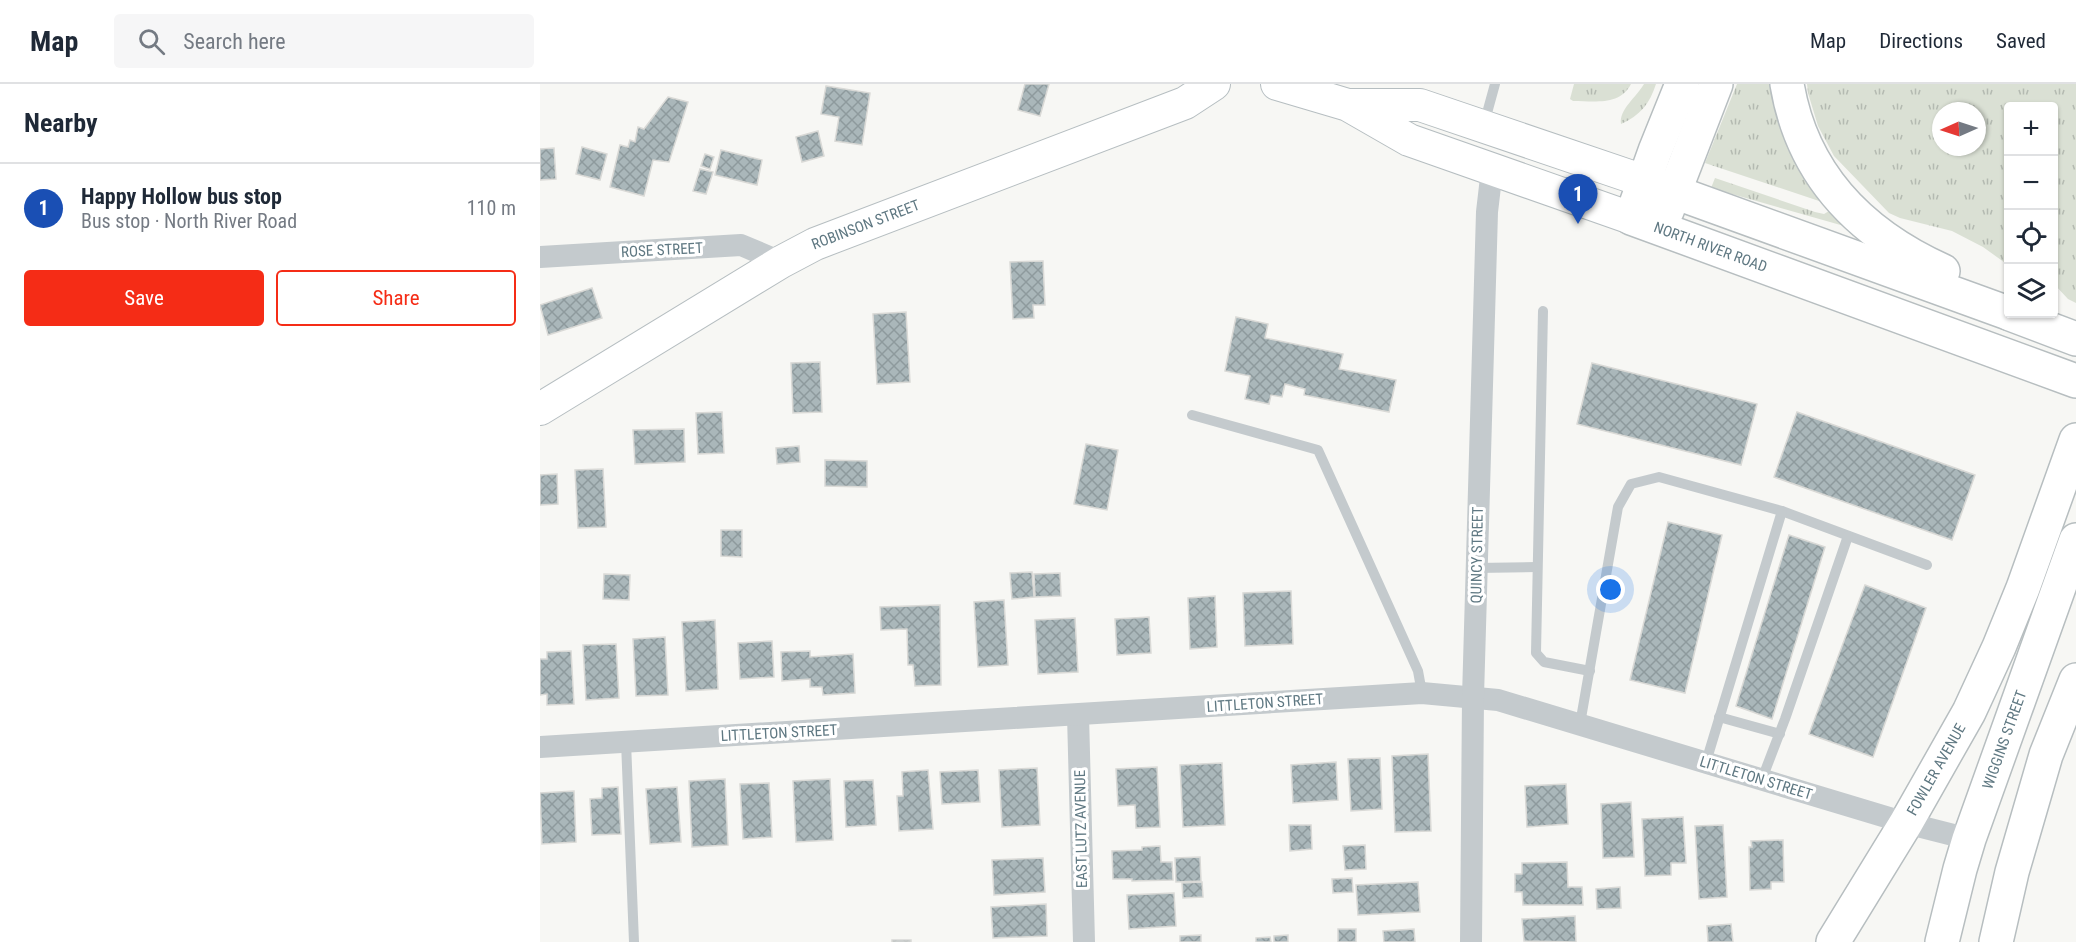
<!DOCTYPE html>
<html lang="en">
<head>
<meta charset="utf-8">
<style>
  body { margin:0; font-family:"Roboto Condensed",sans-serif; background:#f6f6f7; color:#1f2937 }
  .controls { position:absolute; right:18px; top:18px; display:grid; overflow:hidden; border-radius:6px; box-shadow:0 2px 4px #0004 }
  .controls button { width:54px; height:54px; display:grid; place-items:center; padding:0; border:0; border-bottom:2px solid #e0e1e3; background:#fff; color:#1f2937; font:30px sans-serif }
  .compass { position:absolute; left:1392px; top:18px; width:54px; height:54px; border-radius:50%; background:#fff; box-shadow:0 2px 4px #0004; rotate:267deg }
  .you { position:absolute; left:1071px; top:506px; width:21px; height:21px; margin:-15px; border:4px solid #fff; border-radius:50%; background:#1a73e8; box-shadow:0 0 0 9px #1a73e833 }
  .badge { display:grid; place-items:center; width:39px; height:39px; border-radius:50%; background:#f52c16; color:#fff; font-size:20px; font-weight:700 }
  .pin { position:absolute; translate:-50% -50px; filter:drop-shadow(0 2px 3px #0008) }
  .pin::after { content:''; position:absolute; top:32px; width:21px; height:18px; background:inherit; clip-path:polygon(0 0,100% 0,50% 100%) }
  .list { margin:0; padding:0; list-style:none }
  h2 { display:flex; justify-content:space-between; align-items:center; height:78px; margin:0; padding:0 24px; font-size:26px }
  h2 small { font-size:20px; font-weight:400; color:#747a83 }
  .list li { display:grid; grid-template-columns:39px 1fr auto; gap:18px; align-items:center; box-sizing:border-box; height:90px; padding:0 24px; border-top:2px solid #e0e1e3 }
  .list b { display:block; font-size:22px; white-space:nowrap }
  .list p { margin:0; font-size:20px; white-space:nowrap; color:#747a83 }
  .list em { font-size:20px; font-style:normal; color:#747a83 }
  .actions { display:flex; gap:12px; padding:18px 24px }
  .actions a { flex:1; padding:14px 0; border:2px solid #f52c16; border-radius:6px; text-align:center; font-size:21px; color:#f52c16 }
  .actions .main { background:#f52c16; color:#fff }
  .icon { flex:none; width:33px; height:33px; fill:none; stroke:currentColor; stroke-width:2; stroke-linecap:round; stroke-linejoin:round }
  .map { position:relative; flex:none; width:1536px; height:858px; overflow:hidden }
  header { display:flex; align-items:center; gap:36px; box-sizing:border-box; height:84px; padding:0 30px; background:#fff; border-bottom:2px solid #e0e1e3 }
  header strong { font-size:28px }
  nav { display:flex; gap:33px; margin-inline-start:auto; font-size:21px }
  .search { width:420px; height:54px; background:#f6f6f7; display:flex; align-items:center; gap:15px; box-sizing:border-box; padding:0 21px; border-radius:6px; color:#747a83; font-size:22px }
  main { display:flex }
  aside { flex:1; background:#fff }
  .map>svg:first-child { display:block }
</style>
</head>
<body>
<header>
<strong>Map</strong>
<div class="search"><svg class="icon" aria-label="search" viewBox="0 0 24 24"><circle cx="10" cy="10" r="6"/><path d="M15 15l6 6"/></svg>Search here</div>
<nav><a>Map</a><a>Directions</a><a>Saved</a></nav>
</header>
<main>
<aside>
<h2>Nearby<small></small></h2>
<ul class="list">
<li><span class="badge" style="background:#1a4fb4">1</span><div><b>Happy Hollow bus stop</b><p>Bus stop · North River Road</p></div><em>110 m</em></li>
</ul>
<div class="actions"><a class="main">Save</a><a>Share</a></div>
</aside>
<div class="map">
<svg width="1536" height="858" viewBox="0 0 1536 858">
  <defs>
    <pattern id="grass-tufts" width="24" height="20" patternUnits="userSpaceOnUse" patternTransform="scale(1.5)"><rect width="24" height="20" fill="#dae0d4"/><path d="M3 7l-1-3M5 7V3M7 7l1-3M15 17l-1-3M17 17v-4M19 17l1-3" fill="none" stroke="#b4bab1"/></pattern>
    <pattern id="building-cross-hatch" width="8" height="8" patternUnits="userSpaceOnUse" patternTransform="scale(1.5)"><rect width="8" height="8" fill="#aab7ba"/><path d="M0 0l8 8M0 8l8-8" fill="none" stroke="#8e9a9d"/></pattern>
  </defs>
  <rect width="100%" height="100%" fill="#f7f7f4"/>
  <g fill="url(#grass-tufts)" fill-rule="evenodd">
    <path d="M 1034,0 L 1091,0 C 1080,22 1054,17 1033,17 L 1030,15 Z"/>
    <path d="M 1104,0 L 1116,0 C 1110,19 1100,32 1081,40 C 1079,25 1096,14 1104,0 Z"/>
    <path d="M 1197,0 L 1231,0 C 1233,12 1235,25 1238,37 C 1246,67 1264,93 1282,118 L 1165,79 Z"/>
    <path d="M 1267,0 L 1536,0 L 1536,219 L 1528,215 L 1514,200 L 1514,22 L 1468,22 L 1468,181 L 1443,163 L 1412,147 L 1360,134 L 1349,129 L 1294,72 L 1278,42 L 1268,9 ZM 1401,27 L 1437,27 L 1437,63 L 1401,63 Z"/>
    <polygon points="1175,94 1275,128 1284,130 1294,124 1304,142 1171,104"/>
  </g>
  <g fill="url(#building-cross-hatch)" stroke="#d9d9d6" stroke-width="1.5">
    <polygon points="485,0 509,0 500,32 478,26"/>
    <polygon points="286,2 330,9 322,61 295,57 299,33 281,30"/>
    <polygon points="128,13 148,18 129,78 113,76 104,112 70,103 80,61 88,63 90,56 95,58 98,43 104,45"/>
    <polygon points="278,47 284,72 262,78 256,53"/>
    <polygon points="42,63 67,70 60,96 36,90"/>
    <polygon points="14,64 16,95 0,96 0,65"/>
    <polygon points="181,66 222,76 217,101 175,91"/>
    <polygon points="165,70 174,73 170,85 161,82"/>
    <polygon points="160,85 173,88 166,110 153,107"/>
    <polygon points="503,177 505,221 493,221 494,234 473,235 470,178"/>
    <polygon points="52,204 62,234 8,251 0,221"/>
    <polygon points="366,228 370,298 337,300 333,230"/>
    <polygon points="696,233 728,240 725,254 803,270 799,285 856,296 849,328 764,311 765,305 745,300 742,313 731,311 729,320 705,315 710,292 685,287"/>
    <polygon points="280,278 282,328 253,329 251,279"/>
    <polygon points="1052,279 1217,320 1201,381 1037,340"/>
    <polygon points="182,328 184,369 158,370 156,329"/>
    <polygon points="1257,328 1435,391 1412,456 1234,393"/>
    <polygon points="144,345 145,378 95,380 93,346"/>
    <polygon points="546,360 578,366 567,426 534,420"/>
    <polygon points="259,362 260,378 237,380 236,364"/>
    <polygon points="285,376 327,377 327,403 285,402"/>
    <polygon points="63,385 66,443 38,444 35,386"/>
    <polygon points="17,390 18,420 0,421 0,391"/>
    <polygon points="1128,438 1182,451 1145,609 1090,596"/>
    <polygon points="181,446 202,446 202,473 181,472"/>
    <polygon points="1249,451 1285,463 1232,635 1196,622"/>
    <polygon points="492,488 494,513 472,515 470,489"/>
    <polygon points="520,489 521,512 495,513 494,490"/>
    <polygon points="64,490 90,491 89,516 63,515"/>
    <polygon points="1325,501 1386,524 1333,673 1269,650"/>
    <polygon points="751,507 753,560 705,562 703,509"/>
    <polygon points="675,512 677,563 650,565 648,514"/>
    <polygon points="464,516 468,581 438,583 434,518"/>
    <polygon points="400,521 401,601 375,602 373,581 368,581 367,545 341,546 340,523"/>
    <polygon points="609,533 611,569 577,571 575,535"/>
    <polygon points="535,534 538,588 498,590 495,536"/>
    <polygon points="175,536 178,605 146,607 142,538"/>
    <polygon points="125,553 128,611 96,612 93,555"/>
    <polygon points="232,557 234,593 200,595 198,559"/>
    <polygon points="76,560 79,614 46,616 43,561"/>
    <polygon points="31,567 34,620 7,621 7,610 0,611 0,575 7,575 7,568"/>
    <polygon points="270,567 270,573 313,570 315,609 283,611 282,603 270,603 270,595 242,597 241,568"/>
    <polygon points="888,670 891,747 855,748 852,672"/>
    <polygon points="840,674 842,725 811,727 808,675"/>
    <polygon points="796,678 798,716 753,719 751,681"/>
    <polygon points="682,679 685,741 643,743 640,681"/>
    <polygon points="617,683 620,743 596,744 595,721 578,722 576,685"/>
    <polygon points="497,684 500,741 462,743 459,686"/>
    <polygon points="388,686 393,745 359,747 357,712 363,712 362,688"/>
    <polygon points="438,686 440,718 402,720 400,688"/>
    <polygon points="185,695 188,761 152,763 149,697"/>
    <polygon points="290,695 293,756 256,758 253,697"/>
    <polygon points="333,696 336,741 306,743 304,697"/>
    <polygon points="229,699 232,753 203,755 200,700"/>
    <polygon points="1026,700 1028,740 987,743 985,702"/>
    <polygon points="78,703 81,750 52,751 50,715 62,714 62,704"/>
    <polygon points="137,703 141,758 110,760 106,705"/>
    <polygon points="34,707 36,758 2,760 0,709"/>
    <polygon points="1091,718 1094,773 1063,774 1061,720"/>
    <polygon points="1143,733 1146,779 1131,779 1131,791 1105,792 1102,735"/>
    <polygon points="749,741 771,741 772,765 750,767"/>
    <polygon points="1183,741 1187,813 1159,815 1155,742"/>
    <polygon points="1243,756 1244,798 1231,798 1231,805 1210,806 1209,763 1212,763 1211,757"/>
    <polygon points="825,761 826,785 805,786 803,762"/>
    <polygon points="620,762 621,778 632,778 633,796 592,797 592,795 573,795 572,767 602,766 602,763"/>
    <polygon points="660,773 661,797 636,798 635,774"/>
    <polygon points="503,774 505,808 454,811 452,776"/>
    <polygon points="1027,778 1028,803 1042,803 1043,821 983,821 982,808 975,808 975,790 982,790 982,779"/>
    <polygon points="812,794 813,808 793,809 792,795"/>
    <polygon points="662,798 663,813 643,814 642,799"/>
    <polygon points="878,798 880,828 818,831 816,801"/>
    <polygon points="1080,803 1081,824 1057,825 1056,805"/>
    <polygon points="634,809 636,842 589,845 587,811"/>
    <polygon points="506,820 507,852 453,854 451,823"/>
    <polygon points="1035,832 1036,858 984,857 982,835"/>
    <polygon points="1191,840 1193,858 1168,858 1167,842"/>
    <rect x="798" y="845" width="18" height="13"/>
    <polygon points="874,845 875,858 844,858 843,847"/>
    <polygon points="661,851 661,858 640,858 640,852"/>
    <polygon points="748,851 748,858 734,858 734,852"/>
    <polygon points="730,853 731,858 716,858 716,854"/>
    <rect x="352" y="856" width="19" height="2"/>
  </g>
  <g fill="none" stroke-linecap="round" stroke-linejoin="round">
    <defs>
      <g id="secondary">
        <polyline points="737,0 808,21 869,56 1091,134"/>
        <polyline points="809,21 880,21 1104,97"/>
        <path id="s1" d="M 0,325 L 241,178 L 275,160 L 645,19 L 674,0"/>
      </g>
      <g id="primary">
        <path id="s2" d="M 1142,0 L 1115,67 L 1091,134 L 1536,297"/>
        <path d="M 1247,0 C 1262,91 1321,150 1403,187"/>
        <polyline points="1104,97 1468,229"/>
        <polyline points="1127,127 1176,0"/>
        <polyline points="1470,230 1536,255"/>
        <path id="s3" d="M 1293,858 L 1366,739 L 1429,628 L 1459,563 L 1483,504 L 1536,356"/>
        <path id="s4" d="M 1402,858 L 1420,785 L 1429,755 L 1536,456"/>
        <polyline points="1456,858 1472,788 1506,671 1536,596"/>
      </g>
    </defs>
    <use href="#secondary" stroke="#b6bec1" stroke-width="34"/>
    <use href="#primary" stroke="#b7bec0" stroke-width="36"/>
    <g stroke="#c4cacd" stroke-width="10">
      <polyline points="944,40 955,0"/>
      <polyline points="1003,227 996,569 1004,578 1050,587"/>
      <polyline points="652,331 778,366 878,587 882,609"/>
      <polyline points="936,484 997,483"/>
      <polyline points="1179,633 1240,650"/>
      <polyline points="1040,640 1078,423 1091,400 1119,393 1242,427 1387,481"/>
      <polyline points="86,658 94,858"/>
      <polyline points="1166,678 1242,427"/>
      <polyline points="1222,695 1245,635 1308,452"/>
    </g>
    <g stroke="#c4cacd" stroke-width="22">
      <polyline points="0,173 201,161 241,178"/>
      <polyline points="538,631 544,858"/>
      <polyline points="0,663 882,609 958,616 1366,739 1429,755"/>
      <polyline points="931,858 933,613 947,128 952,85"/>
    </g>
    <use href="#secondary" stroke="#fff" stroke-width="32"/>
    <use href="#primary" stroke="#fff" stroke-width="33"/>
  </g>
  <g text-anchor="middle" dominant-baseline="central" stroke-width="6" stroke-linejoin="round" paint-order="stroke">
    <g font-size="15" fill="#5f7882" stroke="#fff">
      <text stroke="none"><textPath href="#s1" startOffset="375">ROBINSON STREET</textPath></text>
      <text stroke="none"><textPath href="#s2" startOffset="228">NORTH RIVER ROAD</textPath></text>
      <text transform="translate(122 166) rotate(-3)">ROSE STREET</text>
      <text transform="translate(937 471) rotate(-89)">QUINCY STREET</text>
      <text transform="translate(725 619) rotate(-4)">LITTLETON STREET</text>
      <text transform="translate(239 649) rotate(-3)">LITTLETON STREET</text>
      <text stroke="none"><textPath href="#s4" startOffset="212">WIGGINS STREET</textPath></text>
      <text stroke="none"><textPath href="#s3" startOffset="201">FOWLER AVENUE</textPath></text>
      <text transform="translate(1216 694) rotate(17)">LITTLETON STREET</text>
      <text transform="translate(541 745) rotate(-91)">EAST LUTZ AVENUE</text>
    </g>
  </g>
</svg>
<div class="controls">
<button>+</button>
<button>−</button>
<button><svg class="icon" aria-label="locate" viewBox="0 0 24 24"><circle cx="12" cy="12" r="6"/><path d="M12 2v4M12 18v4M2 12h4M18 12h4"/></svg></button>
<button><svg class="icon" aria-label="layers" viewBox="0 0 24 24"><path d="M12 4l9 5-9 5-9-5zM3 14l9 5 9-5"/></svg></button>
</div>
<svg class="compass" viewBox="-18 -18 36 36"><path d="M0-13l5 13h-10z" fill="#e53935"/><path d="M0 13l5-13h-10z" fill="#747a83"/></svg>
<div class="you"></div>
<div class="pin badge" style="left:1038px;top:140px;background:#1a4fb4">1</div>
</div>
</main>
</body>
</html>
